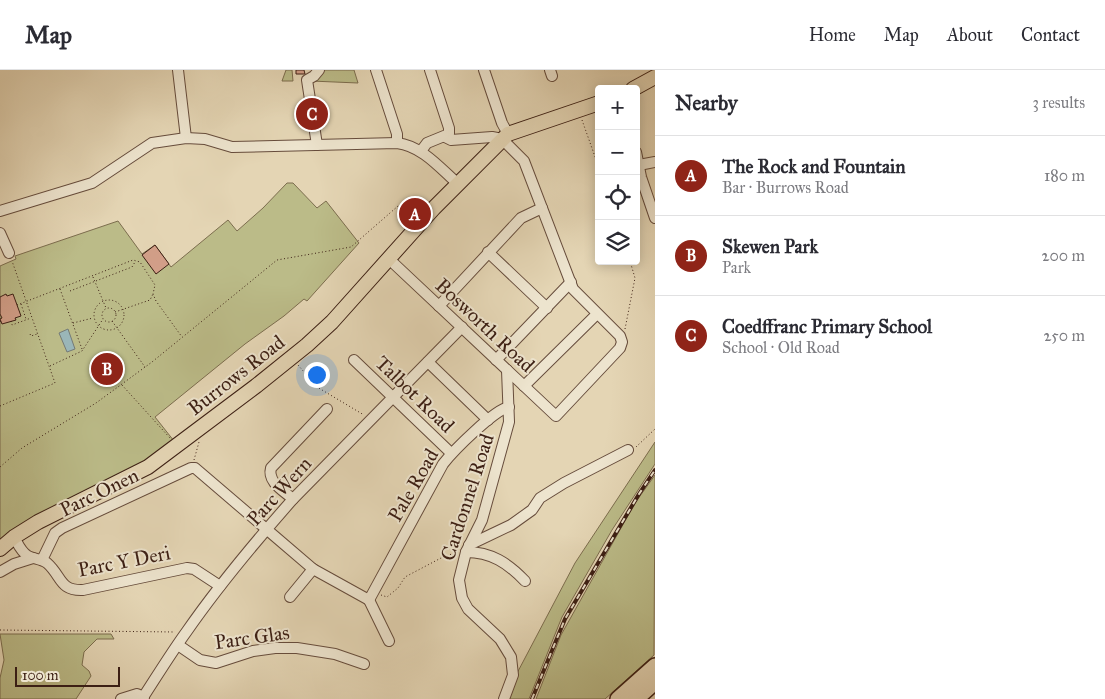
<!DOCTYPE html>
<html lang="en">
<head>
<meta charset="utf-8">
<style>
  body { margin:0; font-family:"IM FELL Great Primer",serif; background:#f2f2f3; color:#2b2b33 }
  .controls { position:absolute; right:15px; top:15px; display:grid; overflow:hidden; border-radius:5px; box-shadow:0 2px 12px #0003 }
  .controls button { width:45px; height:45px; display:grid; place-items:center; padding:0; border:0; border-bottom:1px solid #e1e1e2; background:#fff; color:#2b2b33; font:25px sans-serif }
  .scale { position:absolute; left:15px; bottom:12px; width:105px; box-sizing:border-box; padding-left:5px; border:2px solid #3c1f14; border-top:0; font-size:14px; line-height:18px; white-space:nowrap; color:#3c1f14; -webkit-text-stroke:4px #ede4ce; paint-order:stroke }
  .you { position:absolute; left:316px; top:304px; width:18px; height:18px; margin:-12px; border:4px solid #fff; border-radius:50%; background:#1a73e8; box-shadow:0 0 0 8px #1a73e833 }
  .badge { display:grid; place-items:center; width:32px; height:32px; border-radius:50%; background:#8f2418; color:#fff; font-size:16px; font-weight:700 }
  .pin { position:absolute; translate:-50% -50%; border:2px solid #fff; box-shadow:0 1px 5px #0006 }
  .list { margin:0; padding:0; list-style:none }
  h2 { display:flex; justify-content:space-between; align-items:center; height:65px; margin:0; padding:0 20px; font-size:21px }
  h2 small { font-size:16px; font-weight:400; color:#7c7c81 }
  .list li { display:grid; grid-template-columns:32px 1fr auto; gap:15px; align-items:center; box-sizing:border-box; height:80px; padding:0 20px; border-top:1px solid #e1e1e2 }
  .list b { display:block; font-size:19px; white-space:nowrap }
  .list p { margin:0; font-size:16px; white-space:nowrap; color:#7c7c81 }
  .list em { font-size:16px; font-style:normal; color:#7c7c81 }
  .icon { flex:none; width:28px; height:28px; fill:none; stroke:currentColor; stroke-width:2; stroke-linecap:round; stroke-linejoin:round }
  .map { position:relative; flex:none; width:655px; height:629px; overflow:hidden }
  header { display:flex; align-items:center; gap:30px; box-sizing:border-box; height:70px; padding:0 25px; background:#fff; border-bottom:1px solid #e1e1e2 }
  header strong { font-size:24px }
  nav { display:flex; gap:28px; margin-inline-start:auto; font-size:18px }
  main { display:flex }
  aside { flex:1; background:#fff }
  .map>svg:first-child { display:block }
</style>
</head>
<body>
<header>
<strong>Map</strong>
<nav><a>Home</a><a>Map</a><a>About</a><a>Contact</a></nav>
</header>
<main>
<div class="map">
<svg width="655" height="629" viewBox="0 0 655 629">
  <rect width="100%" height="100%" fill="#e4d5b4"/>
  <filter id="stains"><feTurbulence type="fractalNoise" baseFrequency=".004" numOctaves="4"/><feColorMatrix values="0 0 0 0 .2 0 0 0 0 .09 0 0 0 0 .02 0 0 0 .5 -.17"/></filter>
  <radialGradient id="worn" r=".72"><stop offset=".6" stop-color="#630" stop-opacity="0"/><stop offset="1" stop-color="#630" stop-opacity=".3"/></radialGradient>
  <g fill="#bb8" stroke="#7c6d4e">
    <polygon points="286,0 292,0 293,11 282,11"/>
    <polygon points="321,0 354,0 358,13 311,11"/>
    <polygon points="287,113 293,113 317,138 326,131 359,173 307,231 304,229 284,246 245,274 155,347 174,371 144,392 0,471 0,196 16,189 15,186 118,151 142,184 155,175 171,197 228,150 237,161 263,138"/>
    <polygon points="655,372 655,394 612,460 562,547 529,629 507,629 515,607 575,493"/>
    <polygon points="655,405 654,585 605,629 536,629 561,565 635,433"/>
    <polygon points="0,564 111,564 114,569 97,569 84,582 82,595 89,601 91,606 76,629 0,629 0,608 4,590"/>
  </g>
  <polygon fill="#9ab6b8" stroke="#747a76" points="68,259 75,279 67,282 59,263"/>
  <g fill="#d39f89" stroke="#3c1f14">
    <polygon points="296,0 304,0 305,4 296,4"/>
    <polygon points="424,136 428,140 411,157 402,147 411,138"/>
    <polygon points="155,175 169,194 156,204 142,185"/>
    <polygon points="6,224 7,226 13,224 21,246 15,248 16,250 2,254 0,249 2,248 0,244 0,227"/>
  </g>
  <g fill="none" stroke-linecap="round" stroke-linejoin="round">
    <defs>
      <g id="minor">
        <polyline points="178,0 186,68"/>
        <polyline points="376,0 397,64 397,73"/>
        <polyline points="484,0 502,53 508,64"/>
        <polyline points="550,0 552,6"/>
        <polyline points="317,75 307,10 314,6 319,0"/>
        <polyline points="421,81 427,73 449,64 449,58 430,0"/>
        <polyline points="636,82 641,107 655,148"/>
        <polyline points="639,95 655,92"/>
        <path d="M 0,141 L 92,113 L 152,73 L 186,68 L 205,69 L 232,77 L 397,73 C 422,76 440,98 458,114"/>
        <polyline points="0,163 9,183"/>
        <polyline points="488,182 547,238"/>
        <polyline points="389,189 556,346 620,278 622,272 620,266 573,219 524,91 502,69 492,67 451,70 445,67"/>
        <polyline points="439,236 521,148 542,138"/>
        <polyline points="354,290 451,383"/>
        <polyline points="496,290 571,212"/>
        <polyline points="428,292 488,350"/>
        <polyline points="524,316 597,244"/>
        <path d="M 293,429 C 284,421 267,412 271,398 L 327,339"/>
        <path d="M 14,467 C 18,474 21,482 28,486 C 34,489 41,489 47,493 C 62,506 59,521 83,520 L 187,498 L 194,499 L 220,516"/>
        <polyline points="469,475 511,455 532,440 540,428 564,413 628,380"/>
        <path d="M 466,482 C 491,482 508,493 525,511"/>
        <path d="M 42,490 L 55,463 L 62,458 L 191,398 L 195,398 L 313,499 L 369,530 L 443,394 C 454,380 494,340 509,337"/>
        <polyline points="0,502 14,494 33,488"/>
        <polyline points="290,527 313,499"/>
        <polyline points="369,530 389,571"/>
        <polyline points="178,575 200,590 216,593 253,581 275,578 297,578 335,584 364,594"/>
        <polyline points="121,629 137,624 144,627"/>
        <path d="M 142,629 C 157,606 171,583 187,561 C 219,515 255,472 293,429 L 462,257"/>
        <polyline points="504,629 513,605 511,587 500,569 468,539 462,528 459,510 466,482 482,450 509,352 507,300"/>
      </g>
      <g id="major">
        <polyline points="633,19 655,7"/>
        <polyline points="0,479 14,467 38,452 148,397 256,316 307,275 332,252 434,138 508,64 599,33"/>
      </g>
      <g id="highway">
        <polyline points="618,629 655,596"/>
        <polyline points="636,629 655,612"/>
      </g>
    </defs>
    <use href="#minor" stroke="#664c3c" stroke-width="12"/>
    <use href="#major" stroke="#3c1f14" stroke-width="16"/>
    <use href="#highway" stroke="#3c1f14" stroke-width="18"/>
    <g stroke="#3c1f14" stroke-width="1" stroke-dasharray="1 2.5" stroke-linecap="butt">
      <polyline points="582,50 599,98"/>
      <polyline points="93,207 106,238"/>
      <polyline points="60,219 82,279"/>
      <polyline points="70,221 132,197 135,192"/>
      <circle cx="109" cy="245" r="15"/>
      <polyline points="21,234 26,249"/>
      <polyline points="17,235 133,190 140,192 155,215 153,224 156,231 182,267"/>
      <circle cx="109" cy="245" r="7"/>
      <polyline points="115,242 150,230 153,224"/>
      <polyline points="11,251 12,255 31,248"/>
      <polyline points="112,251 145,297"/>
      <polyline points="0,252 1,251"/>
      <polyline points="73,253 93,248"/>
      <polyline points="625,259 635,208 630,191"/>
      <polyline points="30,264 31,266 37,264"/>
      <polyline points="298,295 317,317 364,345"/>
      <polyline points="50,296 82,281 103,249"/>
      <polyline points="122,315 170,368"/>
      <polyline points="0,336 55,313 12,191"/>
      <polyline points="636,377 655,359"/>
      <polyline points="194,390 199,372"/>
      <polyline points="0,397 22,378 96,333 152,292 277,190 351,177 398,136 408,132 425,132"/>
      <polyline points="381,525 387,527 398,518 405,507 441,488 457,482"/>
      <polyline points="0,560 175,562"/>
    </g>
    <use href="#minor" stroke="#ede4ce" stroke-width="10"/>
    <use href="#major" stroke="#e4d5b4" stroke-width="14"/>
    <use href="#highway" stroke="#e4d5b4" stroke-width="15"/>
    <defs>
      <polyline id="rail" points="532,629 565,549 639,424 655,400"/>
    </defs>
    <use href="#rail" stroke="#3c1f14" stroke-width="4"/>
    <use href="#rail" stroke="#ede4ce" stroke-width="2" stroke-dasharray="5.5" stroke-linecap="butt"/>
  </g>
  <g text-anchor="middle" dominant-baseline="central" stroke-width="4" stroke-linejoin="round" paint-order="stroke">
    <g font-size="20" fill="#3c1f14" stroke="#ede4ce">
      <text transform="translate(485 255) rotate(43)">Bosworth Road</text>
      <text transform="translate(236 305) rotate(-38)">Burrows Road</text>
      <text transform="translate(415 324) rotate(44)">Talbot Road</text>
      <text transform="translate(413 415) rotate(-60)">Pale Road</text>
      <text transform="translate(279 421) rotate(-48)">Parc Wern</text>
      <text transform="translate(99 422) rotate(-26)">Parc Onen</text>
      <text transform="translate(467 427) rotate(-72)">Cardonnel Road</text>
      <text transform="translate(124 491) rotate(-11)">Parc Y Deri</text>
      <text transform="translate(252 567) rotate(-8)">Parc Glas</text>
    </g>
  </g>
  <rect width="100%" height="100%" filter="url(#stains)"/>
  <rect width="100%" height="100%" fill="url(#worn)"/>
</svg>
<div class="controls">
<button>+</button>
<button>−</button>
<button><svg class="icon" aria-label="locate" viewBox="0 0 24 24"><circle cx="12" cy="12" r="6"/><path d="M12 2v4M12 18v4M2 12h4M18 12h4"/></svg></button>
<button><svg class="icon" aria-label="layers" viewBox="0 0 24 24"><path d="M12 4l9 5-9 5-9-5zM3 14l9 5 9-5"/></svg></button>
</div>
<div class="scale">100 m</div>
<div class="you"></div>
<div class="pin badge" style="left:415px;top:144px">A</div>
<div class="pin badge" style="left:107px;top:299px">B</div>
<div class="pin badge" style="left:312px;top:44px">C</div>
</div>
<aside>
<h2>Nearby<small>3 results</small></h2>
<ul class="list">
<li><span class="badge">A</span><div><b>The Rock and Fountain</b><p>Bar · Burrows Road</p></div><em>180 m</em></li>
<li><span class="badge">B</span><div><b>Skewen Park</b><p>Park</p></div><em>200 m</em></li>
<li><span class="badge">C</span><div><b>Coedffranc Primary School</b><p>School · Old Road</p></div><em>250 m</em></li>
</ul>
</aside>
</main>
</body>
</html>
